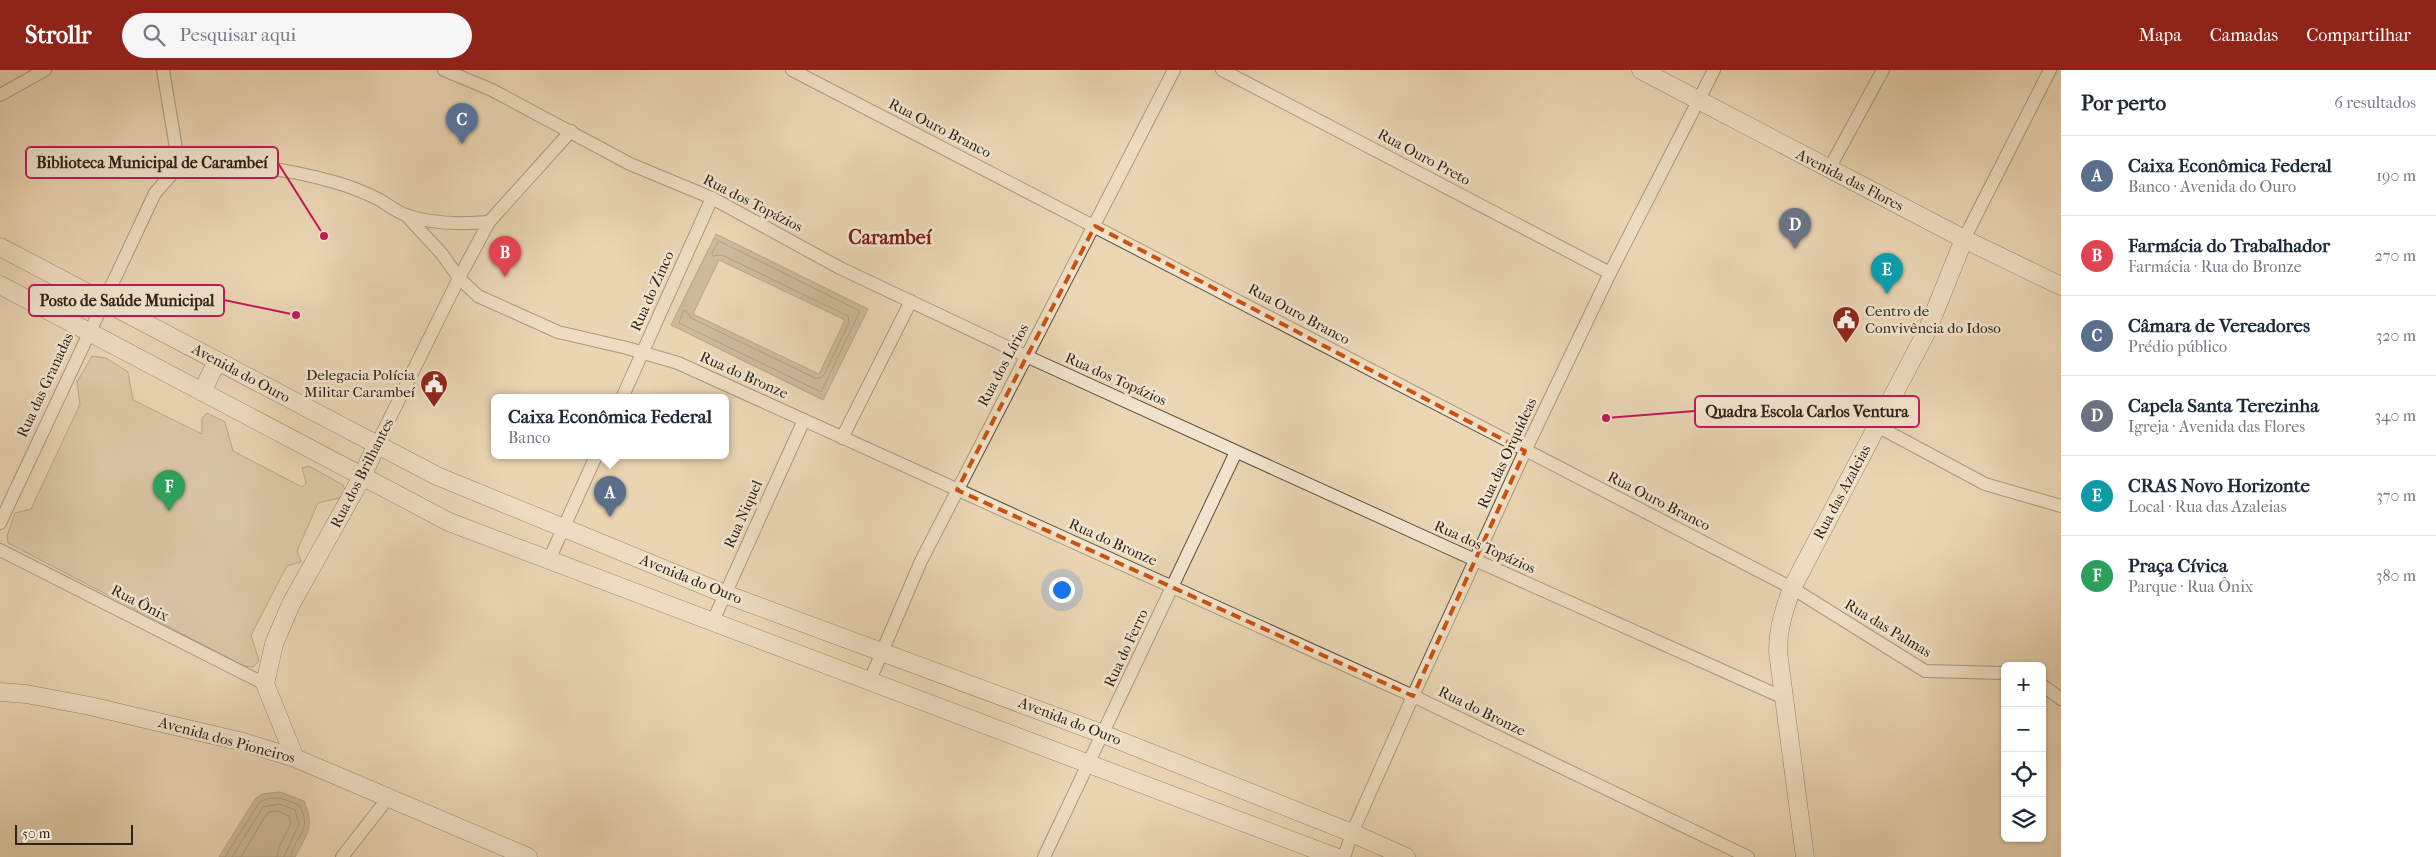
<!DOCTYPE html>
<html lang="pt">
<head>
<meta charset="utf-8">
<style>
  body { margin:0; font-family:"IM FELL French Canon",serif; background:#f6f6f7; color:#1f2937 }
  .controls { position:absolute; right:15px; bottom:15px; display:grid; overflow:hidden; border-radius:8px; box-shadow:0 1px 4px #0004 }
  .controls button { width:45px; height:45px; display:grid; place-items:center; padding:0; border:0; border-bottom:1px solid #e0e1e3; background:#fff; color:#1f2937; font:25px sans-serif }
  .scale { position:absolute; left:15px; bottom:12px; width:118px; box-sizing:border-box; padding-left:5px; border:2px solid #2d2318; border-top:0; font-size:14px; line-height:18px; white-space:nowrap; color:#2d2318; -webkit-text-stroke:4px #f1e4ce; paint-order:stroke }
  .you { position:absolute; left:1061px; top:519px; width:18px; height:18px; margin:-12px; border:4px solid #fff; border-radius:50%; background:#1a73e8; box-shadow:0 0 0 8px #1a73e833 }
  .badge { display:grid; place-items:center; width:32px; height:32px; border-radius:50%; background:#8f2418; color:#fff; font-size:16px; font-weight:700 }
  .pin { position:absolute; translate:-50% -41px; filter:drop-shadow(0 1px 2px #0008) }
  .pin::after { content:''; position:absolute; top:26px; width:18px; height:15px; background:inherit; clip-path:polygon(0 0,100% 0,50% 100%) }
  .popup { position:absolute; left:491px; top:324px; width:238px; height:65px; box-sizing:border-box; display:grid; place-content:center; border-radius:8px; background:#fff; filter:drop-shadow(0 1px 4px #0005); font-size:16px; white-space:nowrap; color:#747a83 }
  .popup b { font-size:19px; color:#1f2937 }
  .popup::after { content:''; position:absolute; left:50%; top:100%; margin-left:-10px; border:10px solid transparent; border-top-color:#fff }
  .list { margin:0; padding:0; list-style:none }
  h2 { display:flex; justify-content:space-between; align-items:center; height:65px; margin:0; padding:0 20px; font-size:21px }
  h2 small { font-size:16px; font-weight:400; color:#747a83 }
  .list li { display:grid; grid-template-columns:32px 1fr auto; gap:15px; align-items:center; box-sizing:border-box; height:80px; padding:0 20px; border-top:1px solid #e0e1e3 }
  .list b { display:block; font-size:19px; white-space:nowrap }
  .list p { margin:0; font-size:16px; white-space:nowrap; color:#747a83 }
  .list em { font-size:16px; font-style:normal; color:#747a83 }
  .icon { flex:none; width:28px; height:28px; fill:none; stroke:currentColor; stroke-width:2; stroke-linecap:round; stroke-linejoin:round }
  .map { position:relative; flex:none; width:2061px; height:787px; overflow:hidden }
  header { display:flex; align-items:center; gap:30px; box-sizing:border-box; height:70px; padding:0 25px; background:#8f2418; color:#fff }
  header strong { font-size:24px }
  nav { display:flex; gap:28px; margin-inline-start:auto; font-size:18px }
  .search { width:350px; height:45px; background:#f6f6f7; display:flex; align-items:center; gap:12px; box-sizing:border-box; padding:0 18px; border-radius:28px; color:#747a83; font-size:19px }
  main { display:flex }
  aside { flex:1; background:#fff }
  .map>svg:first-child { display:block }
</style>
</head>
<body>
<header>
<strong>Strollr</strong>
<div class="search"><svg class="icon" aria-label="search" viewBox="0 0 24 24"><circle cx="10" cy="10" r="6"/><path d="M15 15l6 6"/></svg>Pesquisar aqui</div>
<nav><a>Mapa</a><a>Camadas</a><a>Compartilhar</a></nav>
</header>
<main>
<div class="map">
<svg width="2061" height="787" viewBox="0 0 2061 787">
  <rect width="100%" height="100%" fill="#ead6b3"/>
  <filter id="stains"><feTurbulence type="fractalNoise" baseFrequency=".004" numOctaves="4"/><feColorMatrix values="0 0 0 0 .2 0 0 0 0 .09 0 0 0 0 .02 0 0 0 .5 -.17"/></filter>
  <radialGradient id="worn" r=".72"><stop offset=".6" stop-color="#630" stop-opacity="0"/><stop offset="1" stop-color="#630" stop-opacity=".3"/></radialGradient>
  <polygon fill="#cab899" stroke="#7c6e58" points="92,286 106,288 128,302 133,330 202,364 202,348 207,343 225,352 233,381 302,417 306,413 302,398 309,396 343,415 347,426 318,433 297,481 301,492 287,496 251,565 259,591 253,597 244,596 8,473 7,466 15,443 31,439 80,334 77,312"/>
  <g fill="#aa997e" stroke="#786a55" fill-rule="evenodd">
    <path d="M 716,164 L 868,239 L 823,330 L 671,255 ZM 719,190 L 845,250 L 819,304 L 693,244 Z"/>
    <path d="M 280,722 L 304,731 C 315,757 307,764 295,787 L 219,787 L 255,729 L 262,724 Z"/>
  </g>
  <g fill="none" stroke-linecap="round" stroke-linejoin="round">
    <g stroke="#6c5e4b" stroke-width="1">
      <polygon points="719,171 860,241 821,322 679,253 683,241 686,240 691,248 815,308 820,308 824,305 849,253 848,246 722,185 713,186 712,183"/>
      <path d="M 225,787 L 259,733 C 272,723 286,730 299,735 C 314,762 294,764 291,787"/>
      <polyline points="232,787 263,737 279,734 295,740 299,754 284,787"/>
      <polyline points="241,787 264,748 269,742 278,741 289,746 291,753 279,777 277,787"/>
    </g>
    <defs>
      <g id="street">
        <polyline points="163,0 179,96"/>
        <polyline points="444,0 492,20 630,94 712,128 840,198 1026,286 1475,490 1784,628"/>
        <polyline points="792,0 1792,518 1925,601 2005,603"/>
        <polyline points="1222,0 1610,203"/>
        <polyline points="0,25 45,0"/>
        <path d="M 179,96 C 229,91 285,98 334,112 C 349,116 366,123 380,130 C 388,135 397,142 406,145 C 431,154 464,154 489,152"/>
        <polyline points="1829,99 1883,0"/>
        <polyline points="406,145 442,184 459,208 478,226 558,262 627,278 678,293 1413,626 1748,787"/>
        <polyline points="1964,169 2050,0"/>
        <polyline points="622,328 712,128"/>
        <polyline points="1877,356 1985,414 2061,436"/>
        <polyline points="842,368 911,231"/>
        <polyline points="377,374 459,208 489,152 571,61"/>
        <polyline points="0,453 155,123 179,96"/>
        <polyline points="0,480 265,614"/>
        <polyline points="549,490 596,386"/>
        <polyline points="713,551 804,350"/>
        <polyline points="870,610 921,491 1174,0"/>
        <polyline points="2042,615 2061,629"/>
        <polyline points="342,787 388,728"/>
        <polyline points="1044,787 1236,382"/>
        <polyline points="1344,787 1352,763 1413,626 1525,381 1610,203 1714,0"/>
      </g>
      <g id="secondary">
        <polyline points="1641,0 1964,169 2061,216"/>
        <polyline points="0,177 437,406 725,524 1103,664 1352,763 1406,787"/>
        <polyline points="0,215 449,452 1335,787"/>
        <polyline points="202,322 217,291"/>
        <polyline points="0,622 26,624 90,636 243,672 295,688 528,787"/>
        <polyline points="295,688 265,614 274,574 291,534 362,407 377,374"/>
        <path d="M 1805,787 L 1778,582 C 1778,558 1784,540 1792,518 L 1927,261 L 1964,169"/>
      </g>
    </defs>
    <use href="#street" stroke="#5c503f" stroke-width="14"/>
    <use href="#secondary" stroke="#2d2318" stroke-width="19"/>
    <use href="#street" stroke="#f1e4ce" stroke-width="12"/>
    <use href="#secondary" stroke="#f1e4ce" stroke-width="18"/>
  </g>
  <path d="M0 0H2061V787H0ZM 1095,156 L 1525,381 L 1413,626 L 957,420 Z" fill="#ead6b3" fill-opacity=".55" fill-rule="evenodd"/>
  <path fill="none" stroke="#cc510e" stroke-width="4" stroke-dasharray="10 6" stroke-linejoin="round" d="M 1095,156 L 1525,381 L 1413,626 L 957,420 Z"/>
  <defs>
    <symbol id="civic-pin" viewBox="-11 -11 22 30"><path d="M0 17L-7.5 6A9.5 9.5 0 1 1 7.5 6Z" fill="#8f2418" stroke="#f1e4ce"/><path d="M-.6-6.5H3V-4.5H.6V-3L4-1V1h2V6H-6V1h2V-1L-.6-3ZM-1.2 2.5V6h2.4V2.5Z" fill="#fff"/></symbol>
  </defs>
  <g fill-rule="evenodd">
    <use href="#civic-pin" x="1830" y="234" width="32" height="43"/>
    <use href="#civic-pin" x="418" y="298" width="32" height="43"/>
  </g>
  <g text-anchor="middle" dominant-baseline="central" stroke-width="5" stroke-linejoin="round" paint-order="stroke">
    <g font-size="15" fill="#2d2318" stroke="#f1e4ce">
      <text transform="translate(940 58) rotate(27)">Rua Ouro Branco</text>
      <text transform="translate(1424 87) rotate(28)">Rua Ouro Preto</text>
      <text transform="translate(1850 110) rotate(27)">Avenida das Flores</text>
      <text transform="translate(753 133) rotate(27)">Rua dos Topázios</text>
      <text transform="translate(652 221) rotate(-66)">Rua do Zinco</text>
      <text transform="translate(1299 244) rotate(28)">Rua Ouro Branco</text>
      <text transform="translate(1003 295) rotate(-62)">Rua dos Lírios</text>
      <text transform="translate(241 303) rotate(28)">Avenida do Ouro</text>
      <text transform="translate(744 305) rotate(24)">Rua do Bronze</text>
      <text transform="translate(1116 309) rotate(24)">Rua dos Topázios</text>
      <text transform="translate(45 315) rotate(-65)">Rua das Granadas</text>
      <text transform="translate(1507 383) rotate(-65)">Rua das Orquídeas</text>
      <text transform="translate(362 403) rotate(-63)">Rua dos Brilhantes</text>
      <text transform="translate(1842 422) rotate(-62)">Rua das Azaleias</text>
      <text transform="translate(1659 431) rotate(27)">Rua Ouro Branco</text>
      <text transform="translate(743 444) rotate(-66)">Rua Niquel</text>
      <text transform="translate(1113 472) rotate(24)">Rua do Bronze</text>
      <text transform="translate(1485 477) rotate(24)">Rua dos Topázios</text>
      <text transform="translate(691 509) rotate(22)">Avenida do Ouro</text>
      <text transform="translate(140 533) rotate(27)">Rua Ônix</text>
      <text transform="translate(1888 558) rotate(31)">Rua das Palmas</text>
      <text transform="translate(1126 578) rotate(-65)">Rua do Ferro</text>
      <text transform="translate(1482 641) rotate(26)">Rua do Bronze</text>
      <text transform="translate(1070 651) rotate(21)">Avenida do Ouro</text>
      <text transform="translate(227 670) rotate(15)">Avenida dos Pioneiros</text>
    </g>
    <g font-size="15" fill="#2d2318" stroke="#f1e4ce" text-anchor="start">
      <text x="1865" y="241">Centro de<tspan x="1865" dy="17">Convivência do Idoso</tspan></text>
      <text x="415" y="305" text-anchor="end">Delegacia Polícia<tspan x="415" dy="17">Militar Carambeí</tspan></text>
    </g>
    <g font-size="20" font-weight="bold" fill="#7a1f14" stroke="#f1e4ce">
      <text x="890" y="167">Carambeí</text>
    </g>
  </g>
  <path fill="none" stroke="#c2185b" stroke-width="2" d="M324 166L278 93M296 245L224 230M1606 348L1695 341"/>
  <g fill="#c2185b" stroke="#f1e4ce" stroke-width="2">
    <circle cx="324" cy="166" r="5"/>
    <circle cx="296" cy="245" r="5"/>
    <circle cx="1606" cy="348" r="5"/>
  </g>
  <g fill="#f1e4ce" stroke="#c2185b" stroke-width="2">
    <rect x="26" y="77" width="252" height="31" rx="5"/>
    <rect x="29" y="215" width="195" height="31" rx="5"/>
    <rect x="1695" y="326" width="224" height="31" rx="5"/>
  </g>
  <g font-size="16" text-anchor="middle" font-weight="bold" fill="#2d2318">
    <text x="152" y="98">Biblioteca Municipal de Carambeí</text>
    <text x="127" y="236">Posto de Saúde Municipal</text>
    <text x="1807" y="347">Quadra Escola Carlos Ventura</text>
  </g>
  <rect width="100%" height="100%" filter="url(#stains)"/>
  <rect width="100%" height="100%" fill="url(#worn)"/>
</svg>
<div class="controls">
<button>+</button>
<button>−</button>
<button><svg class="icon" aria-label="locate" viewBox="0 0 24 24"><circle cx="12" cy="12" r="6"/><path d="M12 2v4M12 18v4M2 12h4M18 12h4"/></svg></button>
<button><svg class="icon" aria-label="layers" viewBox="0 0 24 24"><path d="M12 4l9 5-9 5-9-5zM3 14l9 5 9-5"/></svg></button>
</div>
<div class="scale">50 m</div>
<div class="you"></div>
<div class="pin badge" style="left:610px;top:447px;background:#5c6f8a">A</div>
<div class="popup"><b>Caixa Econômica Federal</b>Banco</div>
<div class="pin badge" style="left:505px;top:207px;background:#e0444e">B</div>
<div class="pin badge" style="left:462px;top:74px;background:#5c6f8a">C</div>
<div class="pin badge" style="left:1795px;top:179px;background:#6b7280">D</div>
<div class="pin badge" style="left:1887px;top:224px;background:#0f9aa8">E</div>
<div class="pin badge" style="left:169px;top:441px;background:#2e9e5b">F</div>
</div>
<aside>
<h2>Por perto<small>6 resultados</small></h2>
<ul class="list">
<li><span class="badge" style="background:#5c6f8a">A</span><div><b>Caixa Econômica Federal</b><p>Banco · Avenida do Ouro</p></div><em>190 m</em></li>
<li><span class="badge" style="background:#e0444e">B</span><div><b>Farmácia do Trabalhador</b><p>Farmácia · Rua do Bronze</p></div><em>270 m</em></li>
<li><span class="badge" style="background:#5c6f8a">C</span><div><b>Câmara de Vereadores</b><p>Prédio público</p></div><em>320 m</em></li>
<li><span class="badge" style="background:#6b7280">D</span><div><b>Capela Santa Terezinha</b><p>Igreja · Avenida das Flores</p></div><em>340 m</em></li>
<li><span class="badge" style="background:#0f9aa8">E</span><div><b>CRAS Novo Horizonte</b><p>Local · Rua das Azaleias</p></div><em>370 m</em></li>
<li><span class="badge" style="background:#2e9e5b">F</span><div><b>Praça Cívica</b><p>Parque · Rua Ônix</p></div><em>380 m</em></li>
</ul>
</aside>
</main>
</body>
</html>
